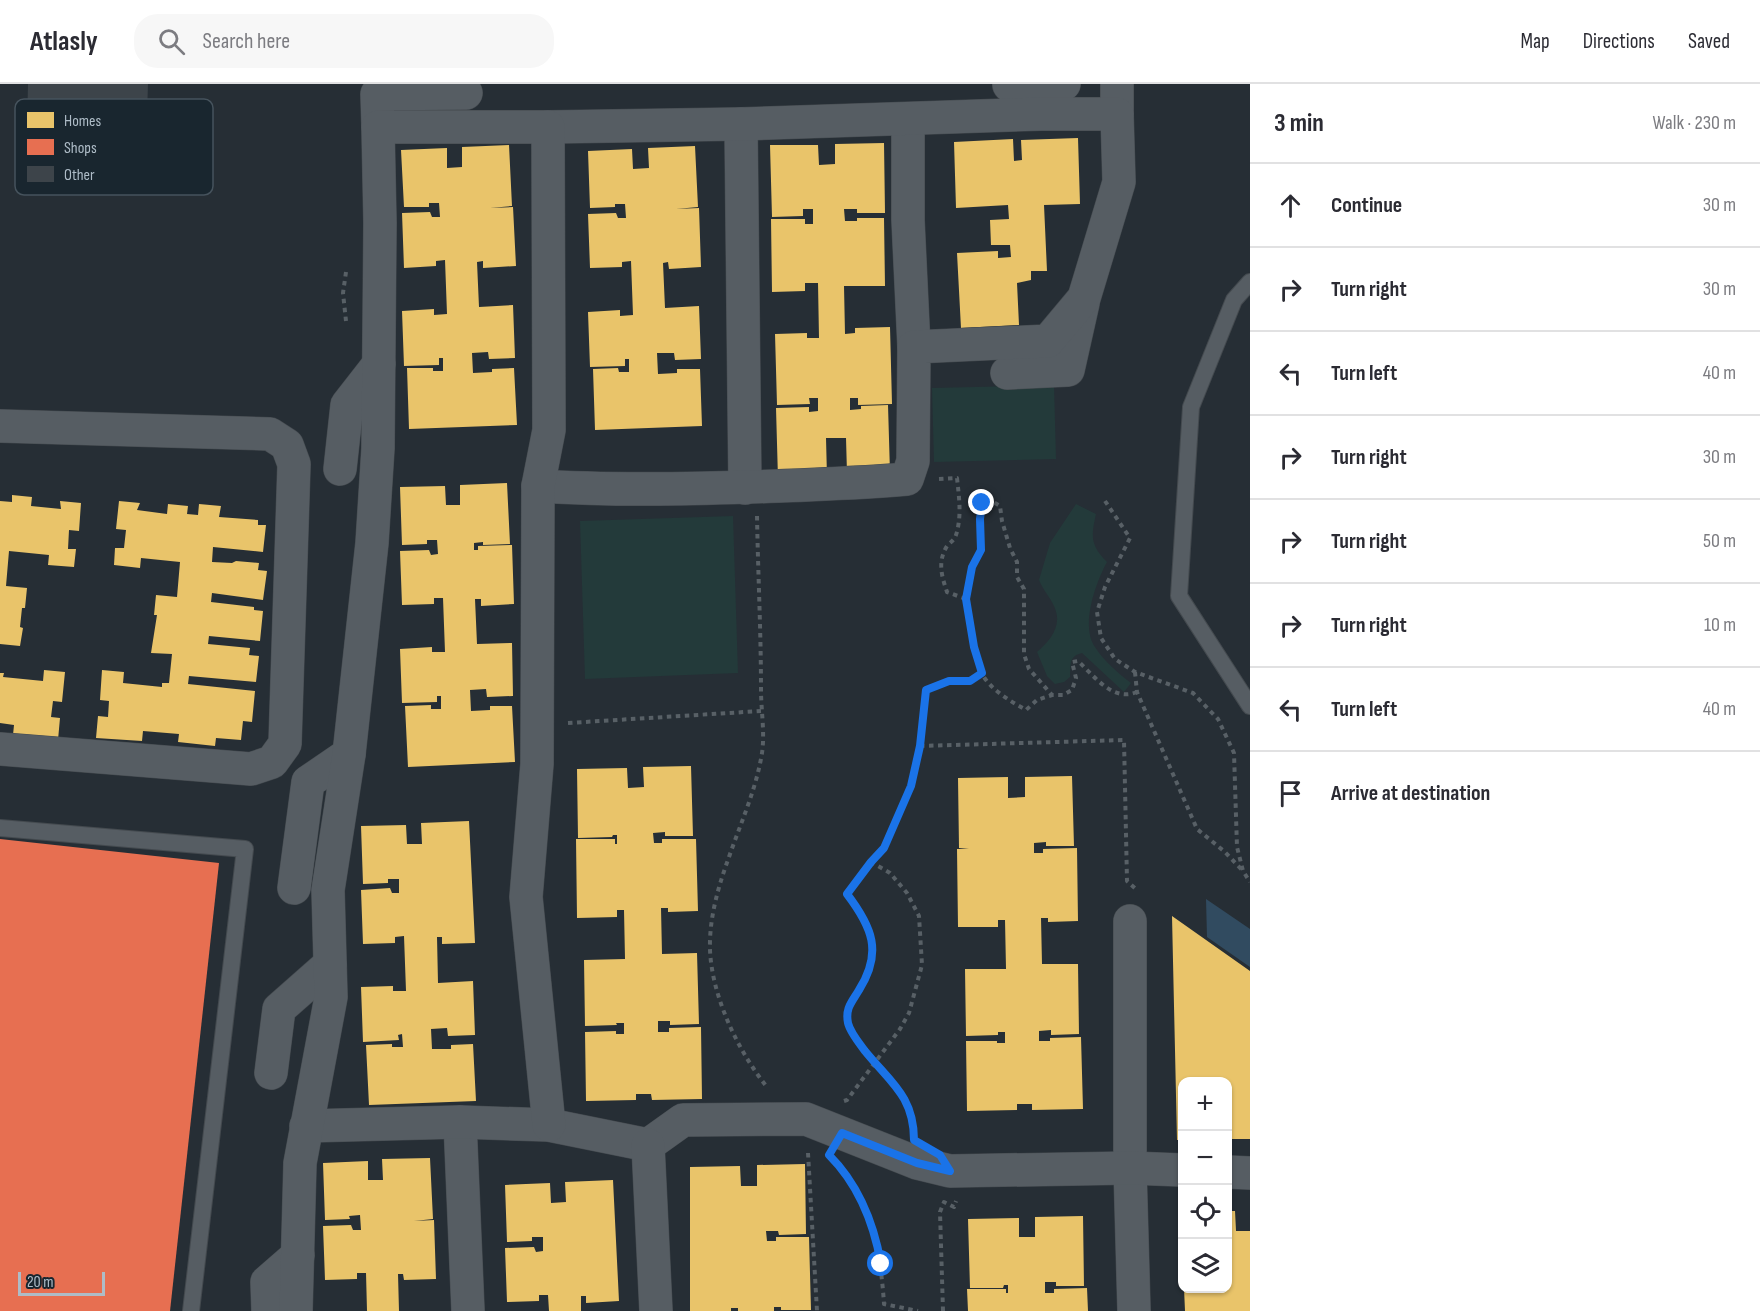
<!DOCTYPE html>
<html lang="en">
<head>
<meta charset="utf-8">
<style>
  body { margin:0; font-family:"Sofia Sans Condensed",sans-serif; background:#f7f7f7; color:#2b2b33 }
  .controls { position:absolute; right:18px; bottom:18px; display:grid; overflow:hidden; border-radius:12px; box-shadow:0 2px 4px #0004 }
  .controls button { width:54px; height:54px; display:grid; place-items:center; padding:0; border:0; border-bottom:2px solid #e1e1e2; background:#fff; color:#2b2b33; font:30px sans-serif }
  .scale { position:absolute; left:18px; bottom:15px; width:87px; box-sizing:border-box; padding-left:6px; border:3px solid #aebcc7; border-top:0; font-size:16px; line-height:21px; white-space:nowrap; color:#aebcc7; -webkit-text-stroke:4px #19262f; paint-order:stroke }
  .stop { position:absolute; width:18px; height:18px; margin:-14px; border:4px solid #1a73e8; border-radius:50%; background:#fff }
  .stop.end { background:#1a73e8; border-color:#fff; box-shadow:0 2px 6px #0008 }
  .list { margin:0; padding:0; list-style:none }
  h2 { display:flex; justify-content:space-between; align-items:center; height:78px; margin:0; padding:0 24px; font-size:26px }
  h2 small { font-size:20px; font-weight:400; color:#7c7c81 }
  .list li { display:grid; grid-template-columns:39px 1fr auto; gap:18px; align-items:center; box-sizing:border-box; height:84px; padding:0 24px; border-top:2px solid #e1e1e2 }
  .list b { display:block; font-size:22px; white-space:nowrap }
  .list em { font-size:20px; font-style:normal; color:#7c7c81 }
  .icon { flex:none; width:33px; height:33px; fill:none; stroke:currentColor; stroke-width:2; stroke-linecap:round; stroke-linejoin:round }
  .map { position:relative; flex:none; width:1250px; height:1227px; overflow:hidden }
  header { display:flex; align-items:center; gap:36px; box-sizing:border-box; height:84px; padding:0 30px; background:#fff; border-bottom:2px solid #e1e1e2 }
  header strong { font-size:28px }
  nav { display:flex; gap:33px; margin-inline-start:auto; font-size:21px }
  .search { width:420px; height:54px; background:#f7f7f7; display:flex; align-items:center; gap:15px; box-sizing:border-box; padding:0 21px; border-radius:24px; color:#7c7c81; font-size:22px }
  main { display:flex }
  aside { flex:1; background:#fff }
  .map>svg:first-child { display:block }
</style>
</head>
<body>
<header>
<strong>Atlasly</strong>
<div class="search"><svg class="icon" aria-label="search" viewBox="0 0 24 24"><circle cx="10" cy="10" r="6"/><path d="M15 15l6 6"/></svg>Search here</div>
<nav><a>Map</a><a>Directions</a><a>Saved</a></nav>
</header>
<main>
<div class="map">
<svg width="1250" height="1227" viewBox="0 0 1250 1227">
  <rect width="100%" height="100%" fill="#262e35"/>
  <g fill="#233a3a">
    <polygon points="1054,301 1056,375 934,378 932,304"/>
    <path d="M 1076,420 L 1096,430 C 1091,452 1090,461 1107,478 C 1096,498 1080,542 1095,563 C 1104,577 1118,589 1131,599 L 1124,608 L 1082,569 C 1068,572 1071,582 1070,593 L 1064,598 L 1055,600 L 1047,592 L 1037,568 C 1051,556 1063,541 1054,522 C 1050,513 1043,506 1039,496 L 1050,459 Z"/>
    <polygon points="733,432 738,589 585,595 580,437"/>
  </g>
  <polygon fill="#314b60" points="1206,815 1250,845 1250,883 1207,853"/>
  <g fill="#e9c46a">
    <polygon points="1078,54 1080,120 1044,121 1047,187 1031,187 1031,196 1017,199 1019,241 961,244 957,169 998,167 998,174 1011,173 1010,161 991,161 990,136 1009,135 1008,121 956,124 954,58 1013,55 1014,77 1022,76 1021,56"/>
    <polygon points="884,59 885,129 857,129 857,125 844,125 845,137 857,137 857,134 884,134 885,202 844,202 845,250 855,249 855,244 890,243 892,320 858,321 858,314 850,314 850,326 861,325 861,322 888,321 890,389 847,389 846,354 826,354 827,393 778,395 776,324 809,323 809,328 818,327 818,314 809,314 810,320 777,321 775,250 807,249 807,254 819,254 818,199 805,199 805,207 772,208 771,135 805,135 805,140 813,140 813,125 803,125 803,132 772,133 770,61 818,61 819,81 835,80 835,60"/>
    <polygon points="509,61 512,122 490,124 513,123 516,182 483,184 483,177 477,178 479,223 513,221 515,274 489,275 488,268 472,269 473,289 492,288 492,285 514,284 517,341 409,345 407,284 433,284 433,287 443,287 443,274 439,274 439,281 404,282 402,227 434,225 434,231 447,230 445,176 436,177 436,182 404,184 402,129 430,128 432,133 440,133 439,119 429,119 429,123 404,123 401,66 447,64 447,84 462,83 462,63"/>
    <polygon points="695,62 698,123 676,125 699,124 701,183 669,185 668,178 663,179 665,224 699,222 701,275 675,276 674,269 657,269 658,290 677,289 677,285 700,285 702,342 595,346 593,285 618,284 619,288 629,288 629,275 625,275 625,282 590,283 588,228 620,226 620,232 633,231 631,177 622,178 622,183 590,184 588,130 616,129 618,134 626,134 625,120 615,120 615,123 590,124 588,67 632,65 633,85 649,84 648,64"/>
    <polygon points="507,399 510,460 483,461 483,458 474,459 474,466 478,466 478,462 512,461 514,520 481,522 481,515 475,515 477,560 512,559 513,612 487,613 486,605 470,606 471,627 490,626 490,622 512,622 515,678 408,683 405,622 431,621 431,625 441,625 441,612 437,612 437,618 402,619 400,565 432,563 432,568 445,568 443,514 434,514 434,520 402,521 400,467 429,466 431,471 438,470 437,456 427,456 427,460 402,461 400,403 445,402 446,421 460,421 460,401"/>
    <polygon points="12,411 32,413 31,422 61,425 60,417 81,419 79,447 69,446 68,465 76,465 74,483 48,481 49,471 9,467 6,502 27,504 25,524 22,524 20,543 23,544 20,562 0,560 0,417 12,418"/>
    <polygon points="119,417 140,419 137,426 167,430 168,420 188,422 187,430 198,431 199,420 221,422 219,433 258,436 258,441 266,441 263,468 213,463 212,478 232,479 236,477 259,479 258,486 267,487 263,516 212,509 211,518 254,523 254,526 263,527 260,557 209,552 208,560 250,564 249,571 259,572 256,598 189,592 188,600 255,607 252,638 243,637 241,656 216,654 215,662 178,658 179,650 143,647 142,657 96,654 98,632 108,633 109,617 100,616 102,586 124,588 123,599 162,603 162,599 169,599 172,570 151,569 157,531 154,531 156,511 177,513 180,478 141,474 140,484 114,481 115,464 124,464 126,446 116,445"/>
    <polygon points="44,586 65,588 62,618 53,617 51,633 60,634 58,656 13,651 14,641 0,639 0,589 4,589 3,593 43,597"/>
    <polygon points="691,682 693,752 665,752 665,748 653,749 654,759 662,759 662,755 696,755 698,827 668,828 668,824 661,824 662,870 697,869 699,940 670,941 670,937 658,937 658,948 669,948 669,944 701,943 702,1015 652,1016 651,1010 636,1010 636,1016 586,1017 585,948 616,947 616,950 624,950 624,939 616,939 617,941 585,942 584,876 625,875 624,826 617,826 617,833 577,834 576,755 615,755 615,760 617,760 617,751 613,751 612,753 578,754 577,685 627,684 628,704 644,703 643,683"/>
    <polygon points="1072,692 1074,762 1046,762 1046,758 1034,759 1034,769 1043,769 1043,765 1077,764 1078,837 1048,838 1048,834 1041,834 1042,880 1078,880 1079,950 1051,951 1051,946 1039,947 1039,957 1050,957 1050,954 1081,953 1083,1025 1032,1026 1032,1020 1017,1020 1017,1026 967,1027 966,957 997,957 997,959 1005,959 1005,948 998,948 998,951 966,952 965,885 1006,885 1005,836 998,836 998,843 958,843 957,765 969,765 959,764 958,694 1008,693 1008,714 1025,713 1025,693"/>
    <polygon points="469,737 475,859 442,860 442,853 437,853 438,899 473,897 475,951 448,952 447,944 431,945 432,965 451,965 451,961 473,960 476,1017 369,1021 366,961 392,960 392,963 403,963 402,950 398,951 399,956 363,958 361,903 393,902 393,907 406,907 404,852 395,853 395,859 363,860 361,806 390,804 392,809 399,809 399,795 388,795 388,799 363,800 361,742 406,741 407,760 422,760 421,739"/>
    <polygon points="1172,832 1250,887 1250,1055 1228,1055 1228,998 1182,998 1182,1056 1177,1056"/>
    <polygon points="430,1074 433,1135 414,1137 434,1136 436,1195 404,1196 403,1190 398,1190 399,1227 367,1227 366,1189 357,1189 357,1195 325,1196 323,1142 351,1141 353,1146 361,1146 360,1131 349,1132 350,1135 325,1136 323,1079 368,1077 368,1096 383,1096 382,1075"/>
    <polygon points="805,1080 806,1150 779,1151 778,1147 766,1147 767,1157 776,1157 776,1153 809,1153 811,1226 781,1226 781,1223 774,1223 774,1227 738,1227 738,1224 731,1224 731,1227 690,1227 690,1083 740,1082 741,1102 757,1102 757,1081"/>
    <polygon points="613,1096 619,1217 586,1219 586,1212 581,1212 581,1227 549,1227 548,1211 539,1211 539,1217 507,1218 505,1164 534,1163 536,1168 543,1167 543,1153 532,1153 532,1157 507,1158 505,1101 550,1099 551,1119 566,1118 565,1098"/>
    <polygon points="1228,1127 1235,1127 1236,1147 1250,1147 1250,1227 1185,1227 1184,1204 1228,1204"/>
    <polygon points="1083,1132 1084,1202 1056,1202 1056,1198 1045,1198 1045,1209 1054,1209 1054,1205 1087,1204 1088,1227 968,1227 967,1205 1006,1205 1006,1209 1008,1209 1008,1201 1004,1201 1003,1204 970,1204 968,1135 1019,1134 1019,1153 1035,1153 1035,1133"/>
  </g>
  <polygon fill="#e76f51" points="0,755 219,779 170,1227 0,1227"/>
  <polygon fill="#3d444a" points="28,0 148,0 145,92 26,89"/>
  <g fill="none" stroke-linecap="round" stroke-linejoin="round">
    <defs>
      <g id="service">
        <polyline points="1250,198 1234,216 1191,323 1179,512 1250,622"/>
        <polyline points="0,744 245,765 191,1227"/>
      </g>
      <g id="minor">
        <polyline points="1117,0 1117,30"/>
        <polyline points="1009,1 1064,0"/>
        <polyline points="908,35 908,136 914,263"/>
        <polyline points="741,40 745,404"/>
        <polyline points="378,43 377,10 466,9"/>
        <polyline points="1007,289 1068,286 1083,219"/>
        <polyline points="0,342 270,350 287,361 294,380 285,660 272,678 251,685 0,665"/>
        <polyline points="340,385 347,321 379,280"/>
        <path d="M 538,402 C 618,407 699,405 779,402 C 822,400 864,399 907,395 L 913,377 L 914,263 L 1048,257 L 1084,214 L 1119,98 L 1117,30 L 1042,30 L 741,40 L 548,43"/>
        <polyline points="294,804 308,698 349,670"/>
        <polyline points="1130,837 1130,1084 1134,1227"/>
        <polyline points="271,989 279,925 330,880"/>
        <polyline points="460,1038 468,1227"/>
        <polyline points="306,1042 460,1038 549,1041 648,1061 683,1036 806,1035 917,1079 950,1087 1130,1084 1182,1086"/>
        <polyline points="648,1061 656,1227"/>
        <polyline points="1228,1088 1250,1089"/>
        <polyline points="268,1227 267,1198 298,1171"/>
        <polyline points="296,1227 300,1079 331,913 328,806 349,670 372,459 378,364 380,139 378,43 548,43 549,346 538,402 537,680 526,813 549,1041"/>
      </g>
    </defs>
    <use href="#service" stroke="#444a4f" stroke-width="18"/>
    <use href="#minor" stroke="#444a4f" stroke-width="34"/>
    <g stroke="#586066" stroke-width="4" stroke-dasharray="4.5 4.5" stroke-linecap="butt">
      <polyline points="346,188 343,209 346,237"/>
      <path d="M 939,395 L 957,394 C 959,413 962,432 956,451 C 954,457 950,458 947,462 C 937,478 942,493 947,508 L 966,515 L 972,483 L 981,466 L 980,435 L 982,419 L 992,417 L 1000,422 L 1002,437 L 1010,464 L 1017,478 L 1017,493 L 1024,505 L 1024,570 L 1029,585 L 1052,611 L 1063,611 L 1072,606 L 1076,594 L 1072,578 L 1078,577 C 1095,593 1113,618 1137,608"/>
      <polyline points="1105,417 1130,454 1105,503 1097,528 1101,554 1115,575 1135,588 1193,609 1218,635 1234,669 1237,763 1243,787 1250,798"/>
      <path d="M 757,432 C 758,490 761,548 761,606 C 761,626 765,649 762,669 C 756,706 741,738 729,773 C 718,803 709,835 710,866 C 712,913 738,967 767,1003"/>
      <path d="M 966,515 C 969,536 973,572 982,590 C 991,606 1010,617 1026,626 L 1037,616 L 1052,611"/>
      <polyline points="1135,588 1137,608 1197,745 1225,768 1242,786"/>
      <polyline points="568,639 761,627"/>
      <polyline points="920,662 1124,656 1127,797 1137,806"/>
      <polyline points="844,1017 847,1016 900,945 909,929 922,881 919,832 907,809 890,789 871,778"/>
      <path d="M 914,1045 C 914,1001 861,980 849,941 C 844,925 851,919 859,907 C 884,869 871,843 847,810 L 884,763 L 911,702 L 920,662 L 926,606 L 949,597 L 970,597 L 982,589"/>
      <polyline points="808,1069 817,1227"/>
      <path d="M 840,1083 C 872,1122 881,1172 884,1220 L 918,1227"/>
      <polyline points="943,1227 940,1128 944,1118 954,1123 956,1117"/>
    </g>
    <use href="#service" stroke="#565d63" stroke-width="16"/>
    <use href="#minor" stroke="#565d63" stroke-width="33"/>
  </g>
  <g fill="none" stroke-linecap="round" stroke-linejoin="round">
    <path stroke="#1a73e8" stroke-width="8" d="M 881,1180 C 874,1140 858,1100 829,1071 L 842,1049 L 917,1079 L 950,1087 L 940,1071 L 914,1056 C 914,1012 890,998 865,967 C 859,959 850,948 848,939 C 845,924 852,918 859,906 C 883,868 872,843 847,810 L 871,778 L 884,764 L 911,702 L 920,662 L 926,606 L 949,597 L 970,597 L 982,589 L 974,563 L 966,515 L 972,483 L 981,466 L 980,435 L 982,419"/>
  </g>
  <rect x="15" y="15" width="198" height="96" rx="9" fill="#19262f" stroke="#46535d" stroke-width="1.5"/>
  <rect x="27" y="28" width="27" height="16" fill="#e9c46a"/>
  <rect x="27" y="55" width="27" height="16" fill="#e76f51"/>
  <rect x="27" y="82" width="27" height="16" fill="#3d444a"/>
  <g font-size="16" fill="#aebcc7">
    <text x="64" y="42">Homes</text>
    <text x="64" y="69">Shops</text>
    <text x="64" y="96">Other</text>
  </g>
</svg>
<div class="controls">
<button>+</button>
<button>−</button>
<button><svg class="icon" aria-label="locate" viewBox="0 0 24 24"><circle cx="12" cy="12" r="6"/><path d="M12 2v4M12 18v4M2 12h4M18 12h4"/></svg></button>
<button><svg class="icon" aria-label="layers" viewBox="0 0 24 24"><path d="M12 4l9 5-9 5-9-5zM3 14l9 5 9-5"/></svg></button>
</div>
<div class="scale">20 m</div>
<div class="stop" style="left:881px;top:1180px"></div>
<div class="stop end" style="left:982px;top:419px"></div>
</div>
<aside>
<h2>3 min<small>Walk · 230 m</small></h2>
<ul class="list">
<li><svg class="icon" aria-label="ahead" viewBox="0 0 24 24"><path d="M12 20V5M6 11l6-6 6 6"/></svg><div><b>Continue</b></div><em>30 m</em></li>
<li><svg class="icon" aria-label="right" viewBox="0 0 24 24"><path d="M7 20v-9h11M14 6l5 5-5 5"/></svg><div><b>Turn right</b></div><em>30 m</em></li>
<li><svg class="icon" aria-label="left" viewBox="0 0 24 24"><path d="M17 20v-9H6M10 6l-5 5 5 5"/></svg><div><b>Turn left</b></div><em>40 m</em></li>
<li><svg class="icon" aria-label="right" viewBox="0 0 24 24"><path d="M7 20v-9h11M14 6l5 5-5 5"/></svg><div><b>Turn right</b></div><em>30 m</em></li>
<li><svg class="icon" aria-label="right" viewBox="0 0 24 24"><path d="M7 20v-9h11M14 6l5 5-5 5"/></svg><div><b>Turn right</b></div><em>50 m</em></li>
<li><svg class="icon" aria-label="right" viewBox="0 0 24 24"><path d="M7 20v-9h11M14 6l5 5-5 5"/></svg><div><b>Turn right</b></div><em>10 m</em></li>
<li><svg class="icon" aria-label="left" viewBox="0 0 24 24"><path d="M17 20v-9H6M10 6l-5 5 5 5"/></svg><div><b>Turn left</b></div><em>40 m</em></li>
<li><svg class="icon" aria-label="arrive" viewBox="0 0 24 24"><path d="M6 21V4h12l-3 4 3 4H6"/></svg><div><b>Arrive at destination</b></div></li>
</ul>
</aside>
</main>
</body>
</html>
